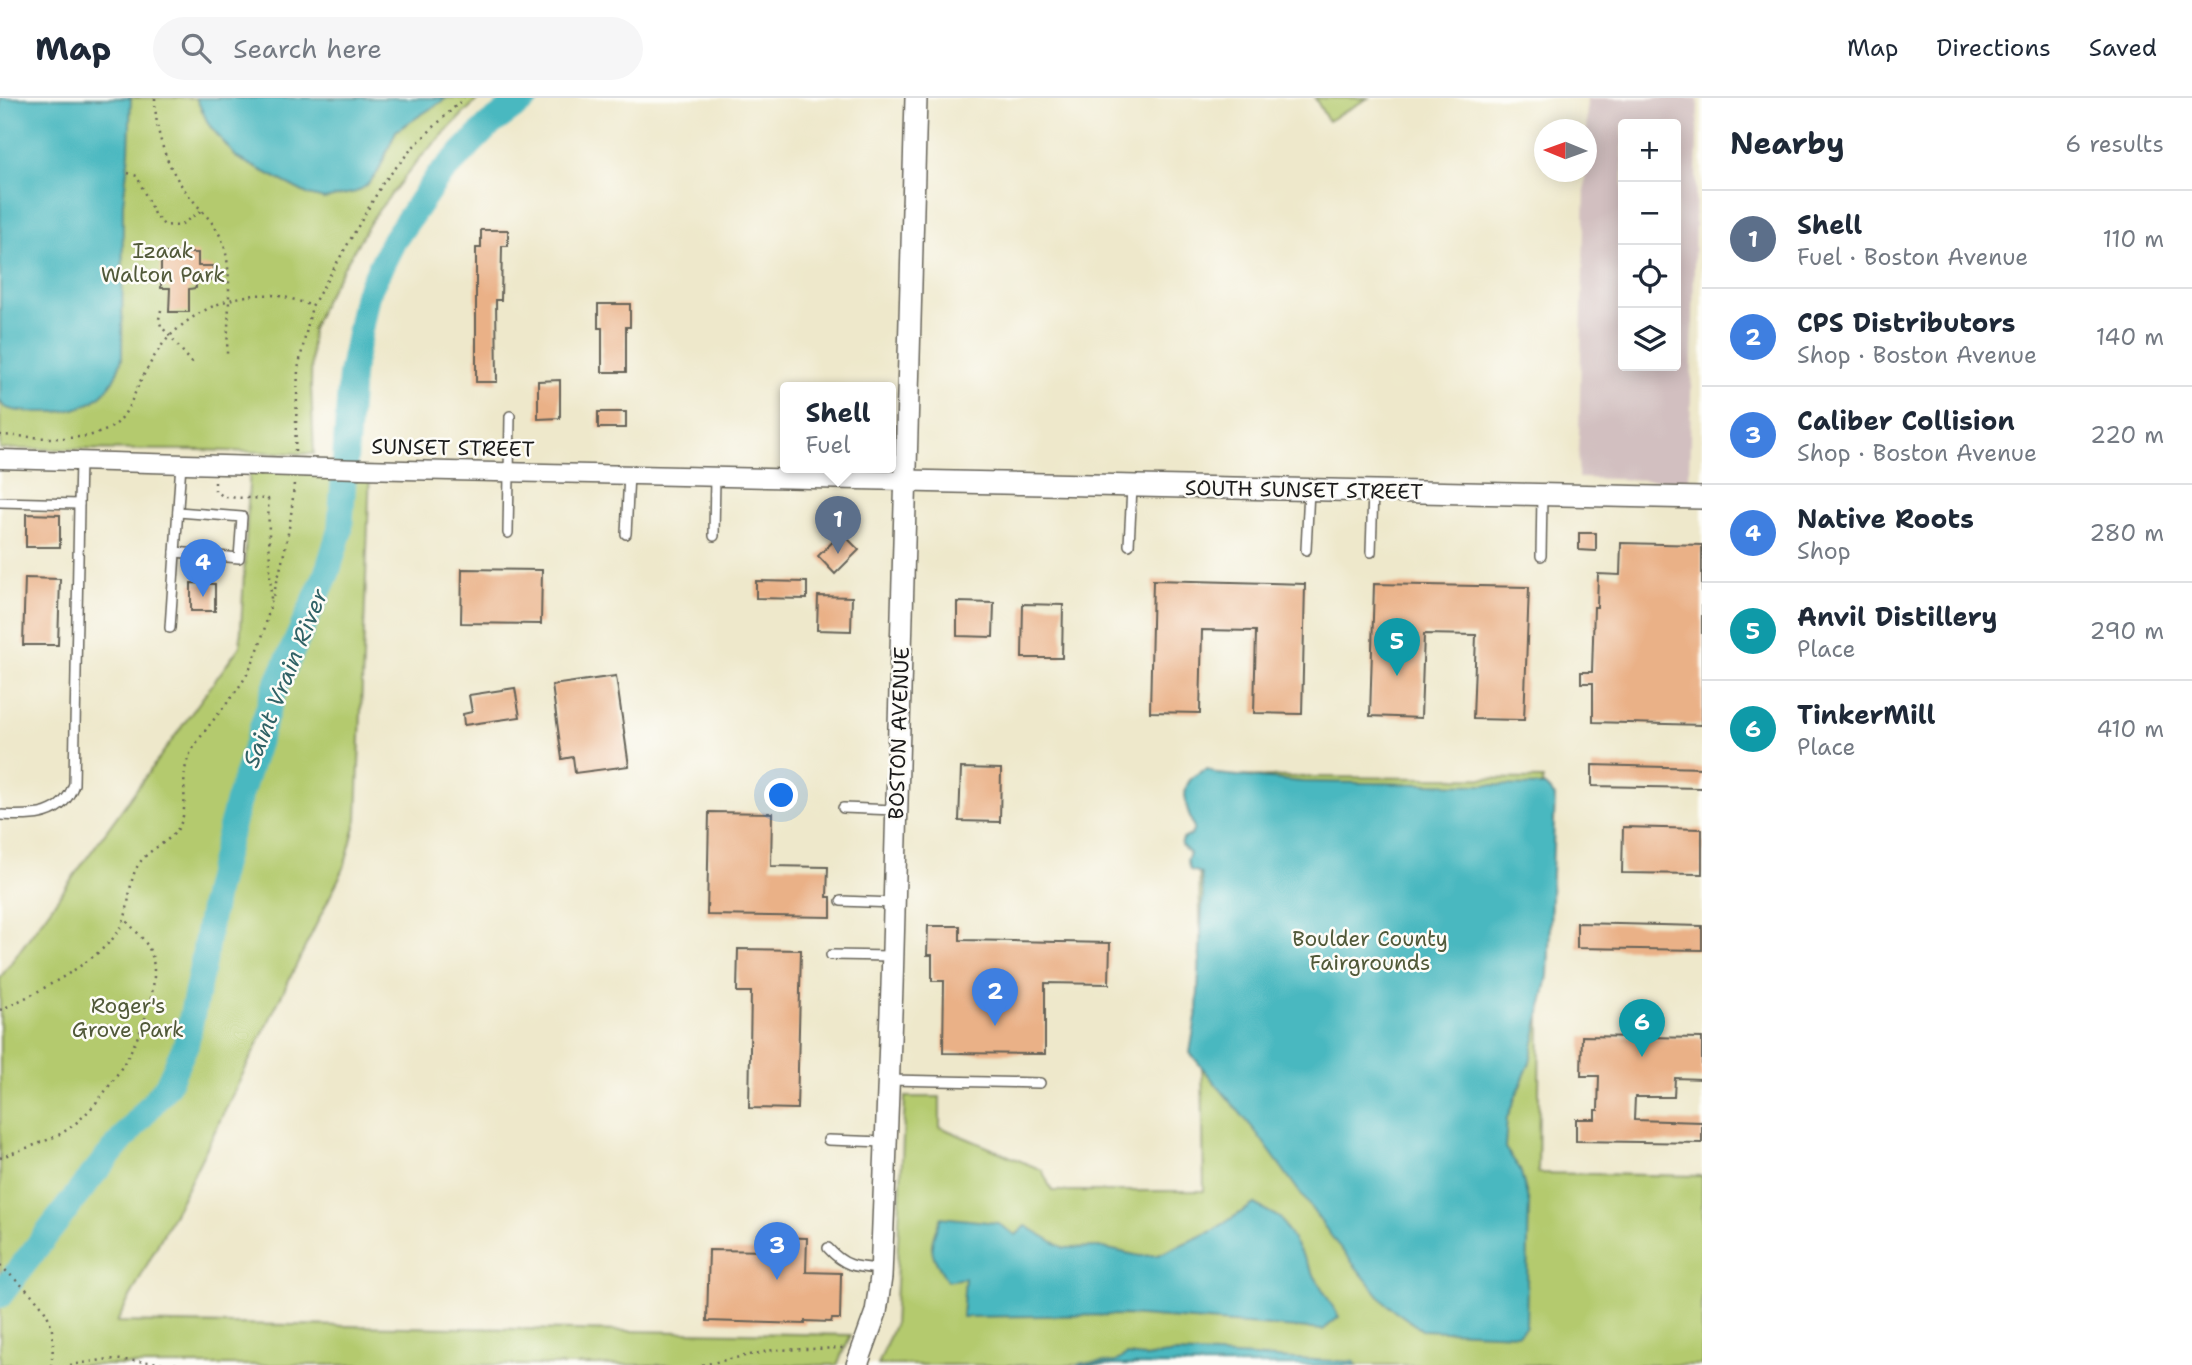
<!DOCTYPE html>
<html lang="en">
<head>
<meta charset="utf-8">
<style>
  body { margin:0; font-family:"Shantell Sans",sans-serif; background:#f6f6f7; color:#1f2937 }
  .controls { position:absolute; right:21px; top:21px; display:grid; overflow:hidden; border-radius:7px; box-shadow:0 4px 18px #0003 }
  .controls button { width:63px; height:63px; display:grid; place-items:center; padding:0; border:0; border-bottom:2px solid #e0e1e3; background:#fff; color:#1f2937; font:35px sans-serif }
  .compass { position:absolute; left:1534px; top:21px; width:63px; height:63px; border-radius:50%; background:#fff; box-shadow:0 4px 18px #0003; rotate:271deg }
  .you { position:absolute; left:782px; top:698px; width:24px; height:24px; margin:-18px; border:5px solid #fff; border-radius:50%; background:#1a73e8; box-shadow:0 0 0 10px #1a73e833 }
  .badge { display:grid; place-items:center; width:46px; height:46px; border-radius:50%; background:#b5179e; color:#fff; font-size:23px; font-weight:700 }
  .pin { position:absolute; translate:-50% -58px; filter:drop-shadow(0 2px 4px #0008) }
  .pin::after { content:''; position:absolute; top:37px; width:24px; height:21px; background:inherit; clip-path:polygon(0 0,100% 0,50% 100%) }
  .popup { position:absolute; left:780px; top:284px; width:116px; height:91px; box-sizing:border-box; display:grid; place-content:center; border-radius:7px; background:#fff; filter:drop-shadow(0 2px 5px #0005); font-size:23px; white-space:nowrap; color:#747a83 }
  .popup b { font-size:26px; color:#1f2937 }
  .popup::after { content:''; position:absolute; left:50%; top:100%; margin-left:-14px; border:14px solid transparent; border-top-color:#fff }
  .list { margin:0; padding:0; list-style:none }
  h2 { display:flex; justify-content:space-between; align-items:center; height:91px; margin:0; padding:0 28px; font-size:30px }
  h2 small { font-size:23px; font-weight:400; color:#747a83 }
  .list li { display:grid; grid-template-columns:46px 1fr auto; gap:21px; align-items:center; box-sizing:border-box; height:98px; padding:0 28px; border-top:2px solid #e0e1e3 }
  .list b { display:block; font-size:26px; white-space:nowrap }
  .list p { margin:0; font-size:23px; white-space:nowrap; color:#747a83 }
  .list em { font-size:23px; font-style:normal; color:#747a83 }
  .icon { flex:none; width:38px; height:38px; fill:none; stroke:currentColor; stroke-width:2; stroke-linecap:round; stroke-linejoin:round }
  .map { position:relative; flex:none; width:1702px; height:1267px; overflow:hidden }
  header { display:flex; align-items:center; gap:42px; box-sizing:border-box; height:98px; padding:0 35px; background:#fff; border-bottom:2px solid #e0e1e3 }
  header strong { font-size:33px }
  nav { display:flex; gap:38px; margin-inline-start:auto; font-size:24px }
  .search { width:490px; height:63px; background:#f6f6f7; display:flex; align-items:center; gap:18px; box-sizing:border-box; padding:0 24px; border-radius:38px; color:#747a83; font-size:26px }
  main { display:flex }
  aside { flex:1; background:#fff }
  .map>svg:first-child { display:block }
</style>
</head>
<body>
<header>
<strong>Map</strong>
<div class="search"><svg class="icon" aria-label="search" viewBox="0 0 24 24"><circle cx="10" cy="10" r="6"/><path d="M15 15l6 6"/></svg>Search here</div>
<nav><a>Map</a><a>Directions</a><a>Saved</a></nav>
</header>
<main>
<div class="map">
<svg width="1702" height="1267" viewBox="0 0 1702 1267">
  <rect width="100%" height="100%" fill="#fdfcf7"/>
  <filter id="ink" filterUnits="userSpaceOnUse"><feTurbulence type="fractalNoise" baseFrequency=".0143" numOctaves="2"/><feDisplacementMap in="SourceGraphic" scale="14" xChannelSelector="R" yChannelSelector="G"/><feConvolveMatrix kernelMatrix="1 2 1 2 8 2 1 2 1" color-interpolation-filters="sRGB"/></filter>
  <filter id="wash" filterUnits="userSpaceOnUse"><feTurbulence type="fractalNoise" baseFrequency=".00686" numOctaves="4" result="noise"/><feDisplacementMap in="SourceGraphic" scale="28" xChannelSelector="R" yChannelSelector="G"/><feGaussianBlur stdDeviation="1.57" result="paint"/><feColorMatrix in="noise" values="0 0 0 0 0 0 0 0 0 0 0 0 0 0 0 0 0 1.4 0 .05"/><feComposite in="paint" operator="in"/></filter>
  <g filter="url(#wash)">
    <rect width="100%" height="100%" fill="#eee8cb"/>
    <path fill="#d2bfc0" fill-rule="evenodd" d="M 1587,0 L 1698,0 L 1689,383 L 1578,380 ZM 1623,26 L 1676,26 L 1676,268 L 1623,268 Z"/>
    <g fill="#b4ca6e" stroke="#687345" stroke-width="2">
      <polygon points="0,0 479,0 420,60 374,118 325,201 312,231 311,288 314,356 200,352 0,351"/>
      <polygon points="1315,0 1368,0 1328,23"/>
      <polygon points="250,368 370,371 357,721 344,770 180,1104 117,1224 851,1237 837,1267 0,1267 0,880 240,548"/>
      <polygon points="1198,678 1543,681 1538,1075 1702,1078 1702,1267 878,1267 894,1227 905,999 940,999 940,1029 1042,1072 1052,1093 1204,1093"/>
    </g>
    <g fill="#49b8c0" stroke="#326a6e" stroke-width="2">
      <path d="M 0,0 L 131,0 L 129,54 L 123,106 L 122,260 C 111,302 83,315 43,314 C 30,314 16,314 4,309 L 0,303 Z"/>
      <polygon points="196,0 447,0 396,33 378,74 366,88 356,94 324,101 309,97 237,60 209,27"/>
      <path d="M 1208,671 L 1217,676 L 1303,684 L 1545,688 L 1555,698 L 1548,878 L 1530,964 L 1507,1020 L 1505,1050 L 1520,1071 L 1529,1105 L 1526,1228 L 1518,1236 L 1422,1232 L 1386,1206 L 1337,1146 L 1256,1034 L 1190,955 L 1197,913 L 1203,795 L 1201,775 L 1190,772 L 1187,762 L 1190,755 L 1181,747 L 1183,741 L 1191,737 L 1194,730 C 1184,706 1176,681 1208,671 Z"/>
      <path d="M 1254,1106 L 1280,1120 L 1339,1219 L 1323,1232 L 1127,1217 L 962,1219 L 965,1180 L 947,1183 C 929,1151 927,1153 941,1119 L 997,1125 L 1016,1137 L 1026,1128 L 1064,1150 L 1099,1149 L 1140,1158 L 1158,1157 L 1212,1133 Z"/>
      <polygon points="1177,1255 1355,1264 1356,1267 1078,1267 1081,1265 1115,1264 1127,1257 1145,1259"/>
    </g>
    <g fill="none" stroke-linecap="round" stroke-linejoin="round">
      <polyline stroke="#49b8c0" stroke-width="26" points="0,1197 90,1080 167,988 186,946 203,864 215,793 237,706 274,593 327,475 340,432 351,277 367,196 394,142 437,80 489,27 526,0"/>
    </g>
    <g id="blocks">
      <g fill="#eab187">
        <polygon points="481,132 508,132 508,148 502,148 501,202 496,202 497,284 476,284 476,150 481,150"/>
        <polygon points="161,155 198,155 198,168 213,168 213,182 196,181 196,190 189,191 189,214 169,214 170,190 161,190"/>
        <polygon points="598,206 630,206 630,229 626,229 626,274 602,274 602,230 598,230"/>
        <polygon points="560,282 560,320 538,321 538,283"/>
        <rect x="598" y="314" width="28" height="16"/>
        <polygon points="26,416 60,417 60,449 26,449"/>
        <polygon points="842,435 859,452 835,476 818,458"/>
        <polygon points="1579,435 1596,435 1596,453 1579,452"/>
        <polygon points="1621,445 1702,447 1702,627 1593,624 1593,585 1581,585 1581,574 1592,574 1594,509 1597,509 1598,476 1620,477"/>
        <polygon points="462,471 542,472 541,526 461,525"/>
        <polygon points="25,480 60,481 58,547 23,547"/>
        <polygon points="1153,482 1305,486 1302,616 1254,615 1256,533 1202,532 1200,615 1150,614"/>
        <polygon points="756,483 807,484 807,501 756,500"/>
        <polygon points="191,485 215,486 215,513 191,513"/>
        <polygon points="1374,486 1529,489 1524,622 1473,621 1476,537 1424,536 1421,620 1370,618"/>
        <polygon points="818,498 852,499 851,533 817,532"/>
        <polygon points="957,504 994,505 993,539 957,538"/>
        <polygon points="1023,506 1063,507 1062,560 1022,560"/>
        <polygon points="616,578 629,668 575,675 573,659 562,661 552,587"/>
        <polygon points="515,590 520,619 464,627 463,616 472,614 469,597"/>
        <polygon points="1592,667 1702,670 1702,690 1592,688"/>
        <polygon points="961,670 1001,671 1000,724 959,723"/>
        <polygon points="709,714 772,715 771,768 828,769 827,799 831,799 831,819 707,817"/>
        <polygon points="1623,729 1702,731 1702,776 1622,775"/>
        <polygon points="1577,825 1702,828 1702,852 1577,850"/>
        <polygon points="928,828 960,828 960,842 1110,845 1109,886 1045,885 1045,956 943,955 944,883 932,883 932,857 927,857"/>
        <polygon points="738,851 801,852 797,1011 749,1010 751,894 737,894"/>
        <polygon points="1582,938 1702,940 1702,981 1675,980 1674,999 1635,999 1634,1022 1702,1024 1702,1045 1576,1043 1576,1021 1595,1021 1595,1012 1598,1012 1599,978 1581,978"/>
        <polygon points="771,1139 807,1140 806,1174 841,1175 840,1221 832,1221 831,1224 805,1223 805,1226 707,1223 709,1152 771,1153"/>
      </g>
    </g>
  </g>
  <g filter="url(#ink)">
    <use href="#blocks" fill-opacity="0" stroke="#666359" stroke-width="2"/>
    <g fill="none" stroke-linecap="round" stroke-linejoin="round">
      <defs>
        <g id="service">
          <polyline points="0,404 79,406 80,363"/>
          <polyline points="508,435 510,318"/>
          <polyline points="626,436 629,376"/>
          <polyline points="714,438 715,378"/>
          <polyline points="1129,447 1132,390"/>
          <polyline points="1306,452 1309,392"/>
          <polyline points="175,454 239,460 242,419 178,414"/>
          <polyline points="1371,454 1373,393"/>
          <polyline points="1541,458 1542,397"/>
          <polyline points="170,530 181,365"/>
          <polyline points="843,710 895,712"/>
          <path d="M 0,717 C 30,718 62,721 74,686 L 79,406"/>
          <polyline points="841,803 894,805"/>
          <polyline points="831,857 892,858"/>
          <polyline points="888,982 1040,985"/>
          <polyline points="828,1042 885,1044"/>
          <path d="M 828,1150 C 845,1169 856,1169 881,1171"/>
        </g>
        <g id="minor">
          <polyline points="0,361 260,368"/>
          <polyline points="360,371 906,383"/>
        </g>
        <g id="tertiary">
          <polyline points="906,383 1702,400"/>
          <polyline points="857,1267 876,1214 881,1179 892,888 916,0"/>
        </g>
      </defs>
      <use href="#service" stroke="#666359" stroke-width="12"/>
      <use href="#minor" stroke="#666359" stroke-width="21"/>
      <use href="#tertiary" stroke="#666359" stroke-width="24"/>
      <g stroke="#666359" stroke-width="2.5" stroke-dasharray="2 5" stroke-linecap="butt">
        <path d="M 155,0 C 155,34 166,68 187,95 C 199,111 214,123 222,142 C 234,170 227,228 227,259"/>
        <polyline points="128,75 137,78 154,116 164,127 179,128 202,112"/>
        <polyline points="161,212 159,221 161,228 195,268"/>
        <path d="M 0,337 C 32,338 83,347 112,329 C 127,320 134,295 142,280 C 150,266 158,250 169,239 C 194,213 234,194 271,197 C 285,198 299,203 312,208"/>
        <polyline points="295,353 298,271 312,208 383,85 413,49 464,0"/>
        <polyline points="215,384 215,392 224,399 268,401 271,503"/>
        <path d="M 0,912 C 33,897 104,861 121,829 C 132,808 126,782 141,763 C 154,746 178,743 183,718 C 187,698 180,675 190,656 C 204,630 227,608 243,583 C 257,561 264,534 270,509 C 282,467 292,427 294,384"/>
        <path d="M 0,1060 C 19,1052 41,1046 60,1036 C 105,1012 166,911 152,858 C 147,842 134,832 124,820"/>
        <path d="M 0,1167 C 37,1204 60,1210 51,1267"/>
        <polyline points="70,1267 109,1261 190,1267"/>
        <polyline points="702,1267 773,1252 844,1250"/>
      </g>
      <use href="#service" stroke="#fff" stroke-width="9"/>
      <use href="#minor" stroke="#fff" stroke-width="18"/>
      <use href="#tertiary" stroke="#fff" stroke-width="21"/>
      <defs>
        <polyline id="minor-bridge" points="260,368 360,371"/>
      </defs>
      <use href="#minor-bridge" stroke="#666359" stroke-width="21" stroke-linecap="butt"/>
      <use href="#minor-bridge" stroke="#fff" stroke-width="18"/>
    </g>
  </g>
  <g text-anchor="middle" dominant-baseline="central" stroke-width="5" stroke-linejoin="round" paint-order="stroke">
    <g font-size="21" fill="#515939" stroke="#fdfcf7">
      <text x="163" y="153">Izaak<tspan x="163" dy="24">Walton Park</tspan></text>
      <text x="1370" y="841">Boulder County<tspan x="1370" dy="24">Fairgrounds</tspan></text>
      <text x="128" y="908">Roger's<tspan x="128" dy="24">Grove Park</tspan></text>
    </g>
    <g font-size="21" fill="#1c1c1c" stroke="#fdfcf7">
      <text transform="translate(453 350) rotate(1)">SUNSET STREET</text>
      <text transform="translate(1304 392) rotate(1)">SOUTH SUNSET STREET</text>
      <text transform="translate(899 635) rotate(-88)">BOSTON AVENUE</text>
    </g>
    <g font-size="23" font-style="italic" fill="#306266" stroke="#fdfcf7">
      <text transform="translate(285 580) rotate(-68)">Saint Vrain River</text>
    </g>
  </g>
</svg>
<div class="controls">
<button>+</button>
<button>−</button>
<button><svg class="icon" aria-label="locate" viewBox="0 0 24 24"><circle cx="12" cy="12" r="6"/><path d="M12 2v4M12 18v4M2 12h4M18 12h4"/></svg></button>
<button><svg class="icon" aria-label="layers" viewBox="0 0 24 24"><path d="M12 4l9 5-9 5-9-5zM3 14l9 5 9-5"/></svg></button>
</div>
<svg class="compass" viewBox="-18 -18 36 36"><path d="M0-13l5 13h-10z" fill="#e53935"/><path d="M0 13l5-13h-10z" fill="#747a83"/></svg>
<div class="you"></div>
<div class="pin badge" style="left:838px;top:456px;background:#5c6f8a">1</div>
<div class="popup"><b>Shell</b>Fuel</div>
<div class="pin badge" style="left:995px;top:928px;background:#3f7fe0">2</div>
<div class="pin badge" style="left:777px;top:1182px;background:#3f7fe0">3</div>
<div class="pin badge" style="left:203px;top:499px;background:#3f7fe0">4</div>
<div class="pin badge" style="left:1397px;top:578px;background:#0f9aa8">5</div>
<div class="pin badge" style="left:1642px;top:959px;background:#0f9aa8">6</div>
</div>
<aside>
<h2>Nearby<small>6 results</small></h2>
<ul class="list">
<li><span class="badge" style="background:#5c6f8a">1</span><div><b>Shell</b><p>Fuel · Boston Avenue</p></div><em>110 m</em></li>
<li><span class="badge" style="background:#3f7fe0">2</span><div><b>CPS Distributors</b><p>Shop · Boston Avenue</p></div><em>140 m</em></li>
<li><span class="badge" style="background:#3f7fe0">3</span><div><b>Caliber Collision</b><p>Shop · Boston Avenue</p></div><em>220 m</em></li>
<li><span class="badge" style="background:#3f7fe0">4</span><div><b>Native Roots</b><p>Shop</p></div><em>280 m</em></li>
<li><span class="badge" style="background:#0f9aa8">5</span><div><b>Anvil Distillery</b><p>Place</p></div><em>290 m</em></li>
<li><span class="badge" style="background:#0f9aa8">6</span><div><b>TinkerMill</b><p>Place</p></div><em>410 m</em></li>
</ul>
</aside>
</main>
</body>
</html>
